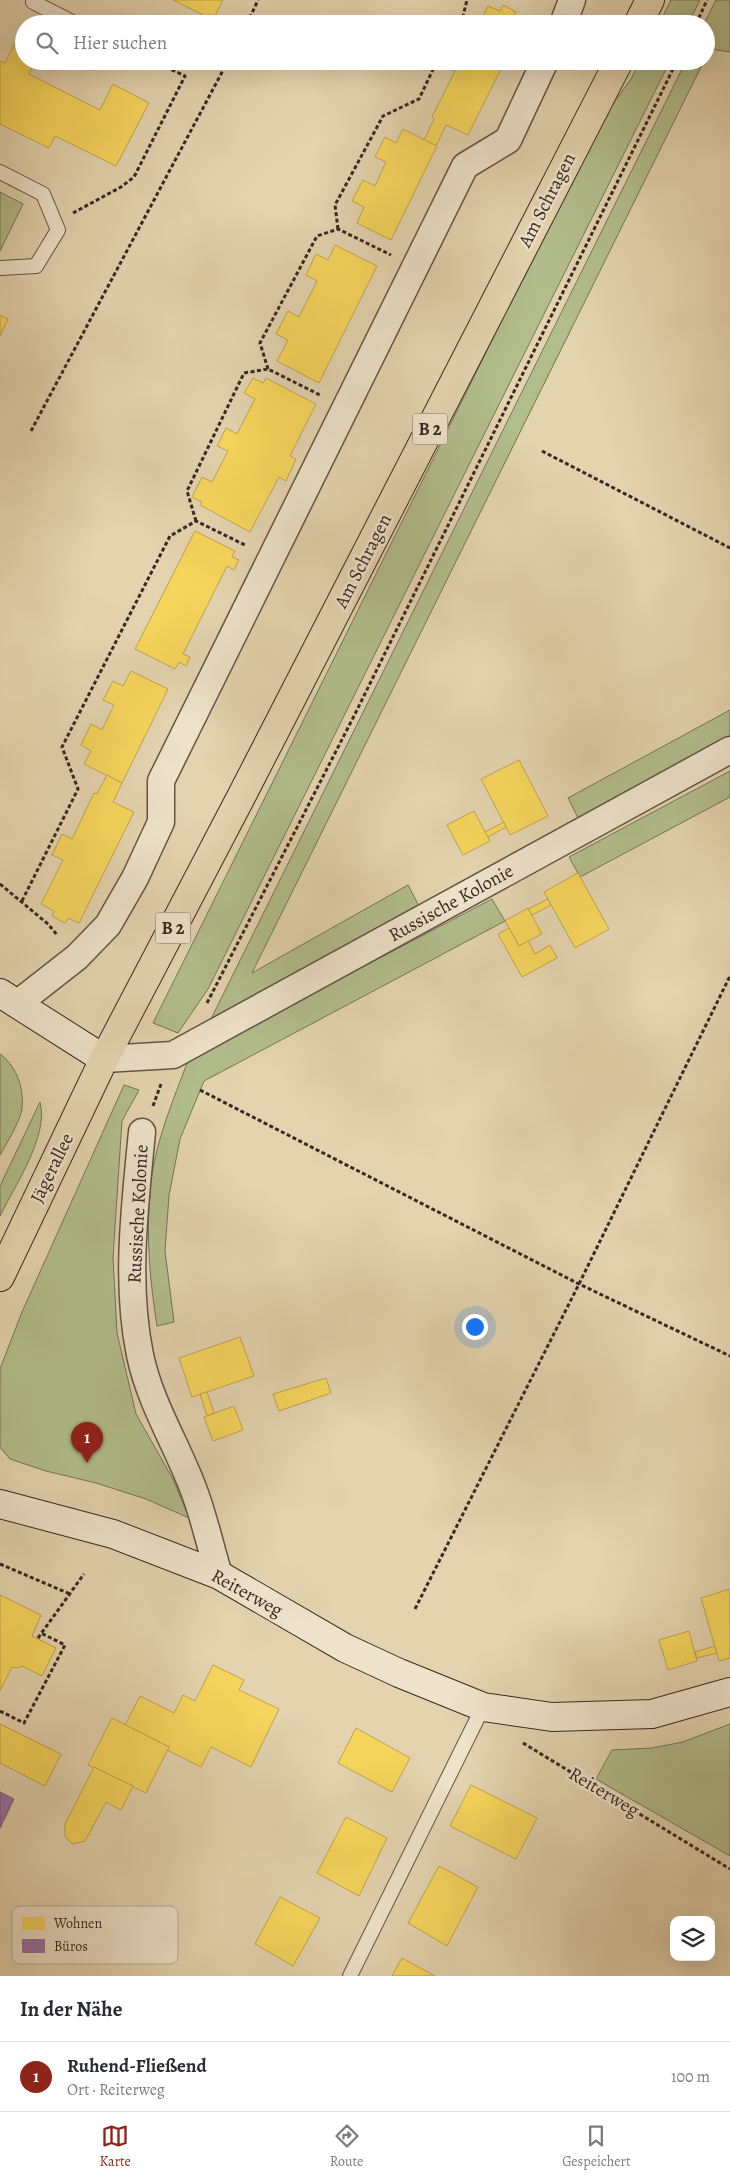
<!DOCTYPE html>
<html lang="de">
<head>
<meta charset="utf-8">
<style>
  body { margin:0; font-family:Alegreya,serif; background:#f7f7f7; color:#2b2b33 }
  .controls { position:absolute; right:15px; bottom:15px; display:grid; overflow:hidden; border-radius:10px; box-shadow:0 5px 20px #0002 }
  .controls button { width:45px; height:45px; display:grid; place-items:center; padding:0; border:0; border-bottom:1px solid #e1e1e2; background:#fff; color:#2b2b33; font:25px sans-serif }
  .you { position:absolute; left:474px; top:1326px; width:18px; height:18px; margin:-12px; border:4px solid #fff; border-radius:50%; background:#1a73e8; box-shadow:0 0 0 8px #1a73e833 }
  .badge { display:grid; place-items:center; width:32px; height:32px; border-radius:50%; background:#8f2418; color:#fff; font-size:16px; font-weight:700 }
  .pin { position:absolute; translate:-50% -41px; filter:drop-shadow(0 1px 2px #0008) }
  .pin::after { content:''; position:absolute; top:26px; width:18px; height:15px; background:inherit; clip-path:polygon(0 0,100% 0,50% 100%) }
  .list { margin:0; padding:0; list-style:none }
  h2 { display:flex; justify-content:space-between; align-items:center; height:65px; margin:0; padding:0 20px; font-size:21px }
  h2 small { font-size:16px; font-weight:400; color:#7c7c81 }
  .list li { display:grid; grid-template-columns:32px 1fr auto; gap:15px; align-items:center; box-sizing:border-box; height:70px; padding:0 20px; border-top:1px solid #e1e1e2 }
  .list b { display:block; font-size:19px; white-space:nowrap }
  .list p { margin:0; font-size:16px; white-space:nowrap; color:#7c7c81 }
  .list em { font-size:16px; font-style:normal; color:#7c7c81 }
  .icon { flex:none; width:28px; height:28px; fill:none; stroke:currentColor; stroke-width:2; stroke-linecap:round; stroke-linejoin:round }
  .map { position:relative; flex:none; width:730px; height:1976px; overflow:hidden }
  .search { position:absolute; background:#fff; box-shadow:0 5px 20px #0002; left:15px; right:15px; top:15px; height:55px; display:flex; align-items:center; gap:12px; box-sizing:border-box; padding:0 18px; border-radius:28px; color:#7c7c81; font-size:19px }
  .sheet { height:135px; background:#fff }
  nav { display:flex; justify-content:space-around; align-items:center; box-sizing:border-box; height:70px; border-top:1px solid #e1e1e2; background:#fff; font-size:14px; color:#7c7c81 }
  nav a { display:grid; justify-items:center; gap:2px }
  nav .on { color:#8f2418 }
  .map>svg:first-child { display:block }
</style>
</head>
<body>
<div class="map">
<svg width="730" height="1976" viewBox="0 0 730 1976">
  <rect width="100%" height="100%" fill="#e3d3ae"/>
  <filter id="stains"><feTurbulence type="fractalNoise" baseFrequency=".004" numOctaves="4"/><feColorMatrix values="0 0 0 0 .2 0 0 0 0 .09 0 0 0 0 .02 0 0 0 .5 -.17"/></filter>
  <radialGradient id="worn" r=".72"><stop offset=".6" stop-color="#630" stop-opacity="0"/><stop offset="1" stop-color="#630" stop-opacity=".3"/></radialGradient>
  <g fill="#b2bd8c" stroke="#767358">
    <polygon points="671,0 700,0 688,24 659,24"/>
    <polygon points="716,0 730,0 730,52 710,49 706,56 706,24 704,24"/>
    <polygon points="640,61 670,61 208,989 178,1033 153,1023 602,119 631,79"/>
    <polygon points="686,61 704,61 252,973 408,885 419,906 211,1019"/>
    <polygon points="0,192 23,204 0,251"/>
    <polygon points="730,710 730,737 579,820 568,798"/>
    <polygon points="730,771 730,797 580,877 569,857"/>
    <path d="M 492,899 L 505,921 L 204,1081 L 180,1139 L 169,1195 L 165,1251 L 174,1322 L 157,1326 C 150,1282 146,1237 150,1193 C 153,1146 173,1101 189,1058 Z"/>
    <path d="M 0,1054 C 17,1066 26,1092 21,1113 C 17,1127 7,1142 0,1155 Z"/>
    <polygon points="124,1085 139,1090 122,1121 113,1257 117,1333 136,1414 174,1481 189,1518 146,1499 96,1483 46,1471 10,1459 0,1447 0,1369 22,1312"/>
    <path d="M 40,1102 C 49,1136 15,1185 0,1216 L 0,1186 Z"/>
    <polygon points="730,1724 730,1856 596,1779 612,1750 652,1748 683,1742"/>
  </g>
  <g fill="#f6d55c" stroke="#bda14b">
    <polygon points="173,0 223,0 213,20"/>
    <polygon points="503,5 516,12 513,18 524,24 479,24 488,6 500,11"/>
    <polygon points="17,39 24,43 24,61 35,61 29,74 100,110 113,84 149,103 116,166 55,136 49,148 0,124 0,61 5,63"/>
    <polygon points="448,61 505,61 468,135 446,125 436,146 424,140 434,119 432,117 455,71 446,66"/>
    <polygon points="403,129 437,146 391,240 357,223 364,207 352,201 363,180 375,186 386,162 375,157 385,137 396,143"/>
    <polygon points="335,245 377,266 319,383 277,361 288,340 276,334 288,311 299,317 317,281 306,275 316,254 328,260"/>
    <polygon points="0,315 8,319 0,336"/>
    <polygon points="253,378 263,383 266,378 316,404 290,456 296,459 286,481 279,477 250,532 200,505 202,502 192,497 202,477 212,482 228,451 217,446 226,428 237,434 255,399 244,393"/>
    <polygon points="195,531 235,551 232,557 239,560 234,570 227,566 183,654 190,657 186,666 179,662 175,669 135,649"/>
    <polygon points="131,671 168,689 122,783 84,764 91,751 81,745 91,724 102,730 114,705 103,700 113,681 123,686"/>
    <polygon points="519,760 548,816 510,835 481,779"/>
    <polygon points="107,775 122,783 113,802 134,812 79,923 68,918 65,923 52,916 54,911 41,904 63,860 52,855 62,834 72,839 94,793 97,794"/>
    <polygon points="474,811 490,841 463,855 447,825"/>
    <polygon points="504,822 506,827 488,837 485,832"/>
    <polygon points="578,873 609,929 575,948 544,892"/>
    <polygon points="548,899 551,905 532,915 528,909"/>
    <polygon points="528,908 542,934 519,946 505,921"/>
    <polygon points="509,928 519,946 528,941 535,954 550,945 557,958 522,977 498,934"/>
    <polygon points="240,1337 254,1376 192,1397 179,1358"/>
    <polygon points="326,1378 331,1393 279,1411 273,1394"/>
    <polygon points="207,1392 214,1413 207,1416 200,1394"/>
    <polygon points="234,1406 243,1430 213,1441 204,1417"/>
    <polygon points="730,1589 730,1658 719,1661 701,1598"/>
    <polygon points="0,1595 41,1615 32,1636 56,1648 42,1676 22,1666 17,1668 12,1667 0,1691"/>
    <polygon points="689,1631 697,1661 668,1670 659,1640"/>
    <polygon points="715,1646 717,1653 697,1658 695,1652"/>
    <polygon points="213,1665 244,1680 239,1690 279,1709 251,1767 211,1747 201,1767 167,1750 169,1747 125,1725 140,1696 174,1713 183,1695 195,1701"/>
    <polygon points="112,1718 169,1747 146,1793 88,1765"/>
    <polygon points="0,1724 61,1754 45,1786 0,1763"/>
    <polygon points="356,1728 410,1758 392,1792 338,1763"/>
    <polygon points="94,1767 133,1786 121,1810 106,1802 85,1841 72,1844 65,1836 65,1824"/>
    <polygon points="471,1785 537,1818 516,1859 450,1826"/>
    <polygon points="346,1817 387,1838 359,1896 317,1873"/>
    <polygon points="439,1866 478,1887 447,1946 408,1923"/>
    <polygon points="280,1897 320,1918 293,1966 255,1944"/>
    <polygon points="402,1958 435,1976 392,1976"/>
  </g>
  <polygon fill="#9970ab" stroke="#7c5b82" points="0,1792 14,1799 0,1828"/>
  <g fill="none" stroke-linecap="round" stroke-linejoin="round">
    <defs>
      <g id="lane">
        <polyline points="34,0 33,2 76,24"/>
        <polyline points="0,172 43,194 58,230 36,266 0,268"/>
        <polyline points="350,1976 483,1707"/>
      </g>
      <g id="street">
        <polyline points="563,24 572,0"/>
        <polyline points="17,1004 77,957 108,925 135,878 161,822 161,781 465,166 508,140 545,61"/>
        <polyline points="104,1059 173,1055 730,750"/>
        <path d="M 142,1132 C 135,1205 125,1282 140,1355 C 150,1403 176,1443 193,1488 C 204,1516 210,1546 219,1575"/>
      </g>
      <g id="secondary">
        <polyline points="0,993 104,1059"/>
        <polyline points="0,1504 113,1534 219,1575 345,1648 399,1673 483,1707 552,1717 652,1714 730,1692"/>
      </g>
      <g id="primary">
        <polyline points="638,24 650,0"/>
        <polyline points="0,1277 104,1059 241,797 619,61"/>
      </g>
    </defs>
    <use href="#lane" stroke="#645446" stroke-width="16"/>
    <use href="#street" stroke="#645446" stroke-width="29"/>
    <use href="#secondary" stroke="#392923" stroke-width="30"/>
    <use href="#primary" stroke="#392923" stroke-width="30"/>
    <g stroke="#392923" stroke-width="3" stroke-dasharray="4 2.5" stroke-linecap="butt">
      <polyline points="247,24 258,0"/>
      <polyline points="461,24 467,0"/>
      <polyline points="696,24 707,0"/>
      <polyline points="73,213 121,187 134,177 185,76 153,61"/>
      <polyline points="338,229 335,205 383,116 419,99 437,61"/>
      <polyline points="268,369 260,343 317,236 338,229 391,255"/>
      <polyline points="31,431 228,61"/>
      <polyline points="542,451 730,548"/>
      <polyline points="196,521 187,491 244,373 268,369 322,396"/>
      <polyline points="0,884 48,924 58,936"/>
      <polyline points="22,901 78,789 62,747 170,536 196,521 247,546"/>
      <polyline points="207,1003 354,716 677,61"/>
      <polyline points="200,1090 579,1284 730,1356"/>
      <polyline points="153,1106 161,1084"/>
      <polyline points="0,1564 70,1594"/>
      <polyline points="415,1609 579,1284 730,976"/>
      <polyline points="38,1638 84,1574"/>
      <polyline points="0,1711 24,1723 65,1645 41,1633"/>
      <polyline points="523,1743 730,1869"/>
    </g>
    <use href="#lane" stroke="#ede2ca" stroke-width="14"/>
    <use href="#street" stroke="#ede2ca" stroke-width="26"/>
    <use href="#secondary" stroke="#ede2ca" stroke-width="28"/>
    <use href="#primary" stroke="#e3d3ae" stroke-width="28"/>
  </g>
  <g text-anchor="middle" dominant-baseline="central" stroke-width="5" stroke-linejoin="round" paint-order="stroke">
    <g fill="#ede2ca" stroke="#6f6055" stroke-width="1">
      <rect x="412.5" y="413.5" width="35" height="31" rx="4"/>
      <rect x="155.5" y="912.5" width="35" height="31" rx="4"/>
    </g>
    <g font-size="18" font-weight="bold" fill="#392923">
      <text x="430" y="429">B 2</text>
      <text x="173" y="928">B 2</text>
    </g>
    <g font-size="19" fill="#392923" stroke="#ede2ca">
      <text transform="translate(547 200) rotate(-63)">Am Schragen</text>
      <text transform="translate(363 561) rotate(-63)">Am Schragen</text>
      <text transform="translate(451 903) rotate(-29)">Russische Kolonie</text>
      <text transform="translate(52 1168) rotate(-64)">Jägerallee</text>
      <text transform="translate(138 1214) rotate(-87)">Russische Kolonie</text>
      <text transform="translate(247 1593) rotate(29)">Reiterweg</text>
      <text transform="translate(604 1792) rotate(31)">Reiterweg</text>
    </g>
  </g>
  <rect x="12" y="1906" width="166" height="58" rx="8" fill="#ede2ca" stroke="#b7aa98" stroke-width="1"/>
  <rect x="22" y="1917" width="23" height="13" fill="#f6d55c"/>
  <rect x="22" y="1939" width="23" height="14" fill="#9970ab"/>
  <g font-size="14" fill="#392923">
    <text x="54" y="1928">Wohnen</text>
    <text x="54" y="1951">Büros</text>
  </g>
  <rect width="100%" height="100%" filter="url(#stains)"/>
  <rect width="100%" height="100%" fill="url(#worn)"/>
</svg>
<div class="controls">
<button><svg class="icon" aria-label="layers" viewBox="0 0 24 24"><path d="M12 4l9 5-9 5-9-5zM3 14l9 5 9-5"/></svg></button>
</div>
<div class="you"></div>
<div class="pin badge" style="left:87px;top:1463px">1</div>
<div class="search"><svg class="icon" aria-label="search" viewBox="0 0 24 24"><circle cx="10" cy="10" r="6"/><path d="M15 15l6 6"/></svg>Hier suchen</div>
</div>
<section class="sheet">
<h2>In der Nähe<small></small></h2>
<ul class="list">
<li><span class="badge">1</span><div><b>Ruhend-Fließend</b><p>Ort · Reiterweg</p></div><em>100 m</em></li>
</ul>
</section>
<nav>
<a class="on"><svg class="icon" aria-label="map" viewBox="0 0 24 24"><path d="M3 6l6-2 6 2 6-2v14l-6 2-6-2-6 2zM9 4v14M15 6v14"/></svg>Karte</a>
<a><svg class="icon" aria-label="directions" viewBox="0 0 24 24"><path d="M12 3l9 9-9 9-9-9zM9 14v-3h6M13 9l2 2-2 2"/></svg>Route</a>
<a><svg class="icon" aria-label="saved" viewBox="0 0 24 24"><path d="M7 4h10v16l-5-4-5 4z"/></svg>Gespeichert</a>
</nav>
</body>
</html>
